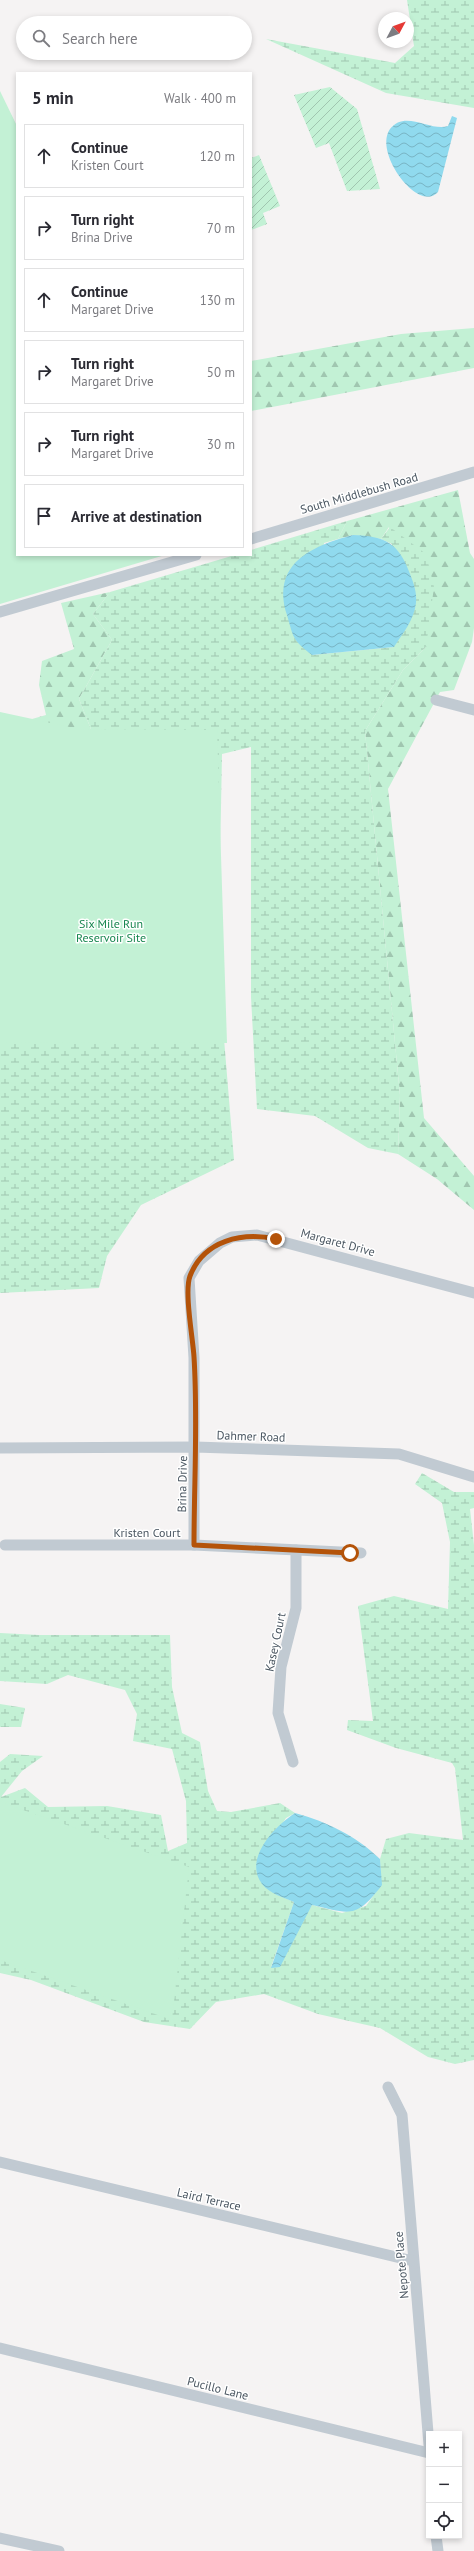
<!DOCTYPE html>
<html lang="en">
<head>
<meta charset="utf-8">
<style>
  body { margin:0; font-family:"PT Sans",sans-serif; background:#f2f2f3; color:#2b2b33 }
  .controls { position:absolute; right:12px; bottom:12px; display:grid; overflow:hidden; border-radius:0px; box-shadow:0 2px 6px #0003 }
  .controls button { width:36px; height:36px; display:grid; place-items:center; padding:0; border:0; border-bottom:1px solid #e1e1e2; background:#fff; color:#2b2b33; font:20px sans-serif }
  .compass { position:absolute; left:378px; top:12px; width:36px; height:36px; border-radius:50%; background:#fff; box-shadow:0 2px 6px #0003; rotate:49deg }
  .stop { position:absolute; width:12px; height:12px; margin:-9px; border:3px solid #b45309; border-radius:50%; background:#fff }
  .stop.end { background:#b45309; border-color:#fff; box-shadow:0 1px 4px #0008 }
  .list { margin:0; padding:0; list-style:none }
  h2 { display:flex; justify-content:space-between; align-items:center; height:52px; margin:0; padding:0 16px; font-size:17px }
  h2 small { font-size:13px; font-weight:400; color:#7c7c81 }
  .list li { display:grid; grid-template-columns:26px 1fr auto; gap:12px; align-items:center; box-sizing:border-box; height:64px; margin:0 8px 8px; padding:0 8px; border:1px solid #e1e1e2; border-radius:0px }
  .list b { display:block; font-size:15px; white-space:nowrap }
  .list p { margin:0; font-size:13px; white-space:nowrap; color:#7c7c81 }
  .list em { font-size:13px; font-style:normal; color:#7c7c81 }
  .icon { flex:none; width:22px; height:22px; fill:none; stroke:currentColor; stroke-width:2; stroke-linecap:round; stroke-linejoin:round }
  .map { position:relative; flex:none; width:474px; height:2551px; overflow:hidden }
  .search { position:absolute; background:#fff; box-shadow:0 2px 6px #0003; left:16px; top:16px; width:236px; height:44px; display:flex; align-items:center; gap:10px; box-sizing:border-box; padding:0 14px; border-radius:22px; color:#7c7c81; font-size:15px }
  .panel { position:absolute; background:#fff; box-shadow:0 2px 6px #0003; left:16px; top:72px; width:236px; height:484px; border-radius:0px }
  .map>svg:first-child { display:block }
</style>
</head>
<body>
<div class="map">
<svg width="474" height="2551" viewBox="0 0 474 2551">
  <defs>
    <pattern id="forest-firs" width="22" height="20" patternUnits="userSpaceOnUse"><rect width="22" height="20" fill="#c3f1d5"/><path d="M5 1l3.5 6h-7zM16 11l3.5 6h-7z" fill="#a0c6b0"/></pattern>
    <pattern id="wetland-marsh" width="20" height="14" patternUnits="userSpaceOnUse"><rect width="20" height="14" fill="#c3f1d5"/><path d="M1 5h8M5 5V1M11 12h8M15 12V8" fill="none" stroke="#a0c6b0"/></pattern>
    <pattern id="garden-furrows" width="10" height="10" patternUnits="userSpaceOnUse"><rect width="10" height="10" fill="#c3f1d5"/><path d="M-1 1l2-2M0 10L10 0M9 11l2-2" fill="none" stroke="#a0c6b0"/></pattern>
    <pattern id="water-waves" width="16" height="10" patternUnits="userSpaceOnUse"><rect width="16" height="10" fill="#90daee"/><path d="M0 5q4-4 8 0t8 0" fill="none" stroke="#78b4c4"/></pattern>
  </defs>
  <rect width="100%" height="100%" fill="#f5f3f3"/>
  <g fill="url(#forest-firs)">
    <polygon points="474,328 474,368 251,411 251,361 401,334"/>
    <polygon points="458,490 470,553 474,559 474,628 472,642 454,690 440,692 388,789 424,1118 474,1176 474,1210 437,1179 398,1154 400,1095 365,731 403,670 426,647 389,527 381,539 353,535 338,539 347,521"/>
    <polygon points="110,592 93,614 112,640 79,699 100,752 4,727 46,715 39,685 42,661 74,649 61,603"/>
  </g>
  <g fill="url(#wetland-marsh)">
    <polygon points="407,0 474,0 474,108 386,93 266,39 395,63 414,46"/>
    <polygon points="347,521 338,539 324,543 312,655 394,647 392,544 381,539 390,527 426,554 434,587 426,647 403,670 365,731 400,1095 398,1154 368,1148 315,1116 257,1109 251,997 251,747 222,754 218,966 234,1160 141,1205 107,1256 99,1288 0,1293 0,843 100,752 79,699 112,640 93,614 110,592 235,555 251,555 251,550"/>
    <path d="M 422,1473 L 454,1492 L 474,1492 L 474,1508 L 470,1509 L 474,1545 L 474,2060 L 455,2064 L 428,2057 L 380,2028 L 318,2014 L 264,1994 L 216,2002 L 190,2029 L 144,2022 L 31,1980 L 0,1973 L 0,1762 L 10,1754 L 43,1756 L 22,1771 L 1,1797 L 25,1788 L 48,1807 L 107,1806 L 161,1815 L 168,1851 L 187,1843 L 186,1801 L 172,1749 L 133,1741 L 137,1714 L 125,1690 L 68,1675 L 47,1684 L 0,1681 L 0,1633 L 39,1635 L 170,1635 L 172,1687 L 182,1733 L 200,1742 L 208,1791 L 217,1811 L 231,1812 L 280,1803 L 295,1813 L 286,1818 L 257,1864 C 264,1891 269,1891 294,1902 L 271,1967 L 312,1905 L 342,1913 L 366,1906 L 381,1885 L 380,1859 L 386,1839 L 409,1833 L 463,1840 L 455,1768 L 452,1763 L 396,1748 L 347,1730 L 348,1720 L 373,1721 L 358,1606 L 394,1596 L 448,1609 L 450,1542 L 442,1503 L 415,1484 Z"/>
    <polygon points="0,1704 25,1708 21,1727 0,1727"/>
  </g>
  <g fill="#c3f1d5">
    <polygon points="0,91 17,126 17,555 165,555 0,604"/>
    <polygon points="0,712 79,729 217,730 227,1043 0,1042"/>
    <polygon points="0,1802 189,1867 172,2020 0,1960"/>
  </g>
  <g fill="url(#garden-furrows)">
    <polygon points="330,87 357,109 380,189 347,191 329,143 316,148 294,95"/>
    <polygon points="259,155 280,206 263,213 267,224 251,230 251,158"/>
  </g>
  <g fill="url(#water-waves)">
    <path d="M 452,116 L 457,118 L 438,192 C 419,214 373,153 390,129 C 405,109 431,132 448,126 Z"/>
    <path d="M 353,535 C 385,536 399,543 410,574 C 414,584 417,593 416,603 C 414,620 403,633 394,647 L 312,655 C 292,639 294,639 287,615 C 271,564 311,546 353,535 Z"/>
    <path d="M 295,1813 C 327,1822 355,1835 380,1859 L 382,1885 C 356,1919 351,1914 312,1905 L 280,1967 L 271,1968 L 294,1902 C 283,1897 270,1894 262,1884 C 243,1859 275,1826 295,1813 Z"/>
  </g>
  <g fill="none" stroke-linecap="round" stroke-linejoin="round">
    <g stroke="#c1cad2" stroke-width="11">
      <polyline points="251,539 474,472"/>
      <polyline points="0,612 196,555"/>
      <polyline points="436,700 474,710"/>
      <polyline points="0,1448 195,1447 399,1454 474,1477"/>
      <polyline points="5,1545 194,1545 361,1553"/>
      <polyline points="194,1545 194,1358 189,1278 199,1261 220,1243 232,1237 257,1235 474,1293"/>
      <polyline points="293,1762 278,1713 281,1667 296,1608 296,1550"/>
      <polyline points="388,2087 402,2115 403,2127 429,2445"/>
      <polyline points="0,2162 413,2261"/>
      <polyline points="0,2348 429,2453"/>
      <polyline points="436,2536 438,2551"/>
      <polyline points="0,2538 59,2551"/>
    </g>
  </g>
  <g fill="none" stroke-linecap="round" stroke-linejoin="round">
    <path stroke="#b45309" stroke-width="5" d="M 276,1239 C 242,1232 204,1240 190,1276 C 184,1292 193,1339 194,1357 C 198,1420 194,1483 194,1545 L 350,1553"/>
  </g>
  <g text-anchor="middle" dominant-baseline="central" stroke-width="3" stroke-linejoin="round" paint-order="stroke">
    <g font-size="12" fill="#4a5661" stroke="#fff">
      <text transform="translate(359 493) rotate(-16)">South Middlebush Road</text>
      <text transform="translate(338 1242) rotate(15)">Margaret Drive</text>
      <text transform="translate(251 1436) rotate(2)">Dahmer Road</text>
      <text transform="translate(182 1484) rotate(-89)">Brina Drive</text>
      <text x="147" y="1532">Kristen Court</text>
      <text transform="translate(275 1642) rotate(-78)">Kasey Court</text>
      <text transform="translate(209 2199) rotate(13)">Laird Terrace</text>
      <text transform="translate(401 2265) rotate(-95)">Nepote Place</text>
      <text transform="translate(218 2388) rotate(14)">Pucillo Lane</text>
    </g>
    <g font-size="12" fill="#17864f" stroke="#fff">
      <text x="111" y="923">Six Mile Run<tspan x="111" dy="14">Reservoir Site</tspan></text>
    </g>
  </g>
</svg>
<div class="controls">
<button>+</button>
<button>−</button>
<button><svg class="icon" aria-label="locate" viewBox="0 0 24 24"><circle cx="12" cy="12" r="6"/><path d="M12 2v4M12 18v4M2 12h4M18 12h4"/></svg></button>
</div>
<svg class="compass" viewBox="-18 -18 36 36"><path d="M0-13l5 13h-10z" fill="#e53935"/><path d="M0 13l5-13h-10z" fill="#7c7c81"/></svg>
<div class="stop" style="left:350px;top:1553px"></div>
<div class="stop end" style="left:276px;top:1239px"></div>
<div class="search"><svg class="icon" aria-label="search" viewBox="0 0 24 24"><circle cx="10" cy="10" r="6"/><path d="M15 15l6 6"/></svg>Search here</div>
<section class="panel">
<h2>5 min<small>Walk · 400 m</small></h2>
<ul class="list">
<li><svg class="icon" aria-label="ahead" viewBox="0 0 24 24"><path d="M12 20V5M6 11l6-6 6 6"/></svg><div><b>Continue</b><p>Kristen Court</p></div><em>120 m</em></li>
<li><svg class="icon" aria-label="right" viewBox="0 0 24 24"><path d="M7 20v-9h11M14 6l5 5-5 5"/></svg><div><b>Turn right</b><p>Brina Drive</p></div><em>70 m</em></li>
<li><svg class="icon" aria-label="ahead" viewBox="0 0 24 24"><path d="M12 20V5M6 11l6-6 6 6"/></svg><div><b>Continue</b><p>Margaret Drive</p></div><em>130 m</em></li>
<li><svg class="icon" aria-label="right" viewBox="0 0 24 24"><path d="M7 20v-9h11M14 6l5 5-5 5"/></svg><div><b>Turn right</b><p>Margaret Drive</p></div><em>50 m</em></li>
<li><svg class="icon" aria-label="right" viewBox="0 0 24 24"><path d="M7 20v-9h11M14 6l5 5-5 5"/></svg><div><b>Turn right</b><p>Margaret Drive</p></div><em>30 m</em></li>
<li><svg class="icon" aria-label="arrive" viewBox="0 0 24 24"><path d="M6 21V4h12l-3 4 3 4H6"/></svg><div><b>Arrive at destination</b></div></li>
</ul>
</section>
</div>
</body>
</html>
